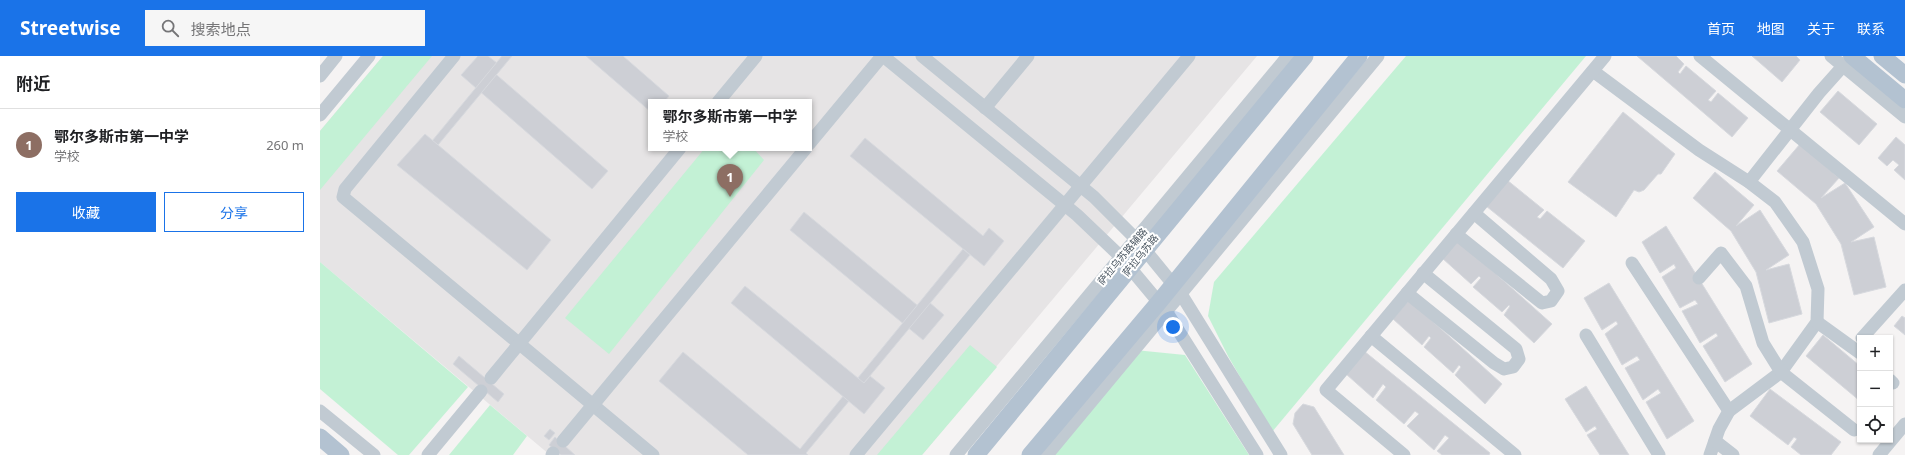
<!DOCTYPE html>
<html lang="zh">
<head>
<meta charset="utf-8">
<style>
  body { margin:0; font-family:"Noto Sans","Noto Sans SC",sans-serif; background:#f6f6f6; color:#202124 }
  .controls { position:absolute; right:12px; bottom:12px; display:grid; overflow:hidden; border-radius:0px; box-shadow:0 1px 3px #0004 }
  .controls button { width:36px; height:36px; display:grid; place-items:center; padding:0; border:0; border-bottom:1px solid #e0e0e0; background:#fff; color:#202124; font:20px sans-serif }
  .you { position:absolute; left:853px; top:271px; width:14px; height:14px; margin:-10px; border:3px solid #fff; border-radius:50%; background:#1a73e8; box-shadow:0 0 0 6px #1a73e833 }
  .badge { display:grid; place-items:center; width:26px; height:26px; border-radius:50%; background:#1a73e8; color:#fff; font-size:13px; font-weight:700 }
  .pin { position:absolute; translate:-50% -33px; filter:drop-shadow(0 1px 2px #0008) }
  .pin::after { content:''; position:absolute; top:21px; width:14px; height:12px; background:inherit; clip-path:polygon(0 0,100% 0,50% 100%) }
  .popup { position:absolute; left:328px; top:43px; width:164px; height:52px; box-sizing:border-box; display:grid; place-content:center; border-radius:0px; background:#fff; filter:drop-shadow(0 1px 3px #0005); font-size:13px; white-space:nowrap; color:#757577 }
  .popup b { font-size:15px; color:#202124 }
  .popup::after { content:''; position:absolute; left:50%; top:100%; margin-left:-8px; border:8px solid transparent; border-top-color:#fff }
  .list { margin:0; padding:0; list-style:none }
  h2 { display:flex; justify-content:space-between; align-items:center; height:52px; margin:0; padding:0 16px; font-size:17px }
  h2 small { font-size:13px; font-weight:400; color:#757577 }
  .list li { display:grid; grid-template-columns:26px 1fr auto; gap:12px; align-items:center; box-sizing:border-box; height:72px; padding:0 16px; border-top:1px solid #e0e0e0 }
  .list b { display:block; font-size:15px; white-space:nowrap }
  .list p { margin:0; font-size:13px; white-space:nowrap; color:#757577 }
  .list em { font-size:13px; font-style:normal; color:#757577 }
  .actions { display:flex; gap:8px; padding:12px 16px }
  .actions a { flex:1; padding:9px 0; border:1px solid #1a73e8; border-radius:0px; text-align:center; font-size:14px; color:#1a73e8 }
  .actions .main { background:#1a73e8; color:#fff }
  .icon { flex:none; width:22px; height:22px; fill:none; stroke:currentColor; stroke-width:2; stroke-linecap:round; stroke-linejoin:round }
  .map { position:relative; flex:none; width:1585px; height:399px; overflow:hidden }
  header { display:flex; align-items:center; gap:24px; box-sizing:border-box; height:56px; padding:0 20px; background:#1a73e8; color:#fff }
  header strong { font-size:19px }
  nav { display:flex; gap:22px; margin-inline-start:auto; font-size:14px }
  .search { width:280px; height:36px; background:#f6f6f6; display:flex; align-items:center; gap:10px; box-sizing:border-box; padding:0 14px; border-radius:0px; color:#757577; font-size:15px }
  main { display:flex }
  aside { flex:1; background:#fff }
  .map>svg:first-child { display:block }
</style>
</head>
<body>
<header>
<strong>Streetwise</strong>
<div class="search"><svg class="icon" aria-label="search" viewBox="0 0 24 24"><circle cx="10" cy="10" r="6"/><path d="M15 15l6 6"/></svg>搜索地点</div>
<nav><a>首页</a><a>地图</a><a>关于</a><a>联系</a></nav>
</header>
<main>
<aside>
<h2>附近<small></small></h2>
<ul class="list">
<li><span class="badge" style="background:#8d6e63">1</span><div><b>鄂尔多斯市第一中学</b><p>学校</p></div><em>260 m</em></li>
</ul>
<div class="actions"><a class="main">收藏</a><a>分享</a></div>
</aside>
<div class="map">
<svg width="1585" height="399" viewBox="0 0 1585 399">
  <rect width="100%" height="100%" fill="#f5f3f3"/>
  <path fill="#e6e4e5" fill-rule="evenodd" d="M 63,0 L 937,0 L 602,399 L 230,399 L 0,206 L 0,75 ZM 331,46 L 489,46 L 489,92 L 331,92 Z"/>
  <g fill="#c3f1d5">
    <polygon points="63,0 112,0 0,134 0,75"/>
    <polygon points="1086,0 1266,0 952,376 908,300 888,260 894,226"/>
    <polygon points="385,92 433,92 444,104 289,298 245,262"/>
    <polygon points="0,206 148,331 89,399 78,399 0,333"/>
    <polygon points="650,289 677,311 602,399 557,399"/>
    <polygon points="815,294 865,299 929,399 732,399"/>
    <polygon points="170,349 207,380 193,399 129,399"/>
  </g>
  <g fill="#cdcfd5" stroke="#d7d9de">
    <polygon points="158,0 168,0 177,7 171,14 288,115 272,133 141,19"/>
    <polygon points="182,0 192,0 118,89 112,85"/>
    <polygon points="266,0 303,0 349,40 344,46 331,46 331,56"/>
    <polygon points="1317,0 1356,0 1364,8 1358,16 1360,18 1366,10 1396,35 1388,44 1391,46 1398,37 1428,62 1412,81"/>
    <polygon points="1432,0 1476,0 1480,4 1462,26"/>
    <polygon points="1518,35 1557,68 1539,89 1500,56"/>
    <polygon points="1303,56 1355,98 1341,118 1338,118 1324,134 1319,136 1314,134 1296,161 1248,126"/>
    <polygon points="105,78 231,184 207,214 77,109"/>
    <polygon points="1576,81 1585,89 1585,124 1574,114 1579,109 1573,104 1567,110 1558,102"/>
    <polygon points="545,82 663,180 669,172 684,185 664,210 530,100"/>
    <polygon points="1480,88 1519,122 1501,142 1525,127 1554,171 1531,186 1554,181 1566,231 1534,239 1521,188 1496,148 1457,115"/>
    <polygon points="1395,116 1434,149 1416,170 1440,154 1469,199 1446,214 1469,208 1482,258 1449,267 1436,216 1411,175 1373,142"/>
    <polygon points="1187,124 1224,154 1217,161 1220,163 1227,155 1265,185 1243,212 1166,150"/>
    <polygon points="484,156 603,254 609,246 624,259 603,284 470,174"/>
    <polygon points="1346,170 1432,308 1405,326 1383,290 1398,280 1396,277 1380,287 1362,255 1378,248 1375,244 1360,252 1342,221 1356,212 1354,208 1340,217 1322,186"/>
    <polygon points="1138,184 1232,268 1214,287 1184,259 1190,250 1189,249 1182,256 1153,231 1161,222 1159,220 1151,228 1122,202"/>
    <polygon points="643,193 650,199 486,397 488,399 428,399 339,325 363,296 480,393"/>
    <polygon points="1289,227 1374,365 1347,383 1326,346 1341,337 1338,333 1323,344 1305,312 1320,304 1317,300 1302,309 1285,278 1298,268 1296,265 1282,274 1264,242"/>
    <polygon points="425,230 544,327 550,320 565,332 544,358 411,247"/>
    <polygon points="1089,244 1182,328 1165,348 1135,319 1141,311 1139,309 1133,317 1104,291 1111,282 1109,280 1102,289 1073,263"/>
    <polygon points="1582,260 1585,262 1585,279 1574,270"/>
    <polygon points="1503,279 1540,310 1540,345 1486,300"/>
    <polygon points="1044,295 1170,397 1169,399 1122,399 1117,395 1129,382 1125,379 1114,394 1087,370 1099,358 1095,355 1084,368 1056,344 1066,331 1063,328 1053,342 1026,318"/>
    <polygon points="139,300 184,338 178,346 133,308"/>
    <polygon points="1266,330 1309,399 1280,399 1267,379 1277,373 1275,370 1266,376 1245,343"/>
    <polygon points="1450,333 1521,386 1511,399 1481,399 1471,391 1477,383 1474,381 1468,389 1430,360"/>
    <polygon points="983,348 994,351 1024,399 992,399 973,368 975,357"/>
    <polygon points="230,373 235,377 229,384 224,380"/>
    <polygon points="235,381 255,399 241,399 229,389"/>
  </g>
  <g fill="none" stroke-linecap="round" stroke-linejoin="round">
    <g stroke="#c1cad2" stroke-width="13">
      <polyline points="134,0 25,133 23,141 333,399"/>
      <polyline points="563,0 757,159 801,201 846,255 937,399"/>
      <polyline points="602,0 774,141 816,183 861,238 961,399"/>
      <polyline points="1380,0 1585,168"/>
      <polyline points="1511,0 1585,61"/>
      <polyline points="1273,15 1379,94 1429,126 1455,146 1483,186 1498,233 1497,266 1461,316 1409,355 1399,373 1390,399"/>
      <polyline points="0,20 16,0"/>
      <polyline points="398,46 436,0"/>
      <polyline points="665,52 708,0"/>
      <polyline points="0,59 49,0"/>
      <polyline points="489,88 562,0"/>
      <polyline points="1429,126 1499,37 1532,0"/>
      <polyline points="1136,178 1222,247 1231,245 1238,235 1231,223 1154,157"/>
      <polyline points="1312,207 1409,355"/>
      <polyline points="1379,222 1401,197 1426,230 1443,287 1461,316 1534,374"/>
      <polyline points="1087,237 1174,307 1184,313 1193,311 1199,303 1196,293 1103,217"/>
      <polyline points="1497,266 1540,297"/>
      <polyline points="1266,279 1339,399"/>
      <polyline points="1051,280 1195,399"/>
      <polyline points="1542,282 1585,234"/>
      <polyline points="171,322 360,92"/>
      <polyline points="1570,324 1573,327"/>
      <polyline points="0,355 54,399"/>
      <polyline points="243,385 486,92"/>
      <polyline points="1395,385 1413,399"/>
      <polyline points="108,399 161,335"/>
      <polyline points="232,399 233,397"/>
      <polyline points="536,399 869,0"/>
      <polyline points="636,399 968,0"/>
      <polyline points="727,399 1058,0"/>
      <polyline points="1084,399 1006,334 1285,0"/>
      <polyline points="1559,399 1585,368"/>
    </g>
    <g stroke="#b3c2d1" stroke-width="17">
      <polyline points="1532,0 1585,44"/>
      <polyline points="1562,0 1585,19"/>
      <polyline points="0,381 21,399"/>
      <polyline points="656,399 985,0"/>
      <polyline points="710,399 839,246 1039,0"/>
    </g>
  </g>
  <g text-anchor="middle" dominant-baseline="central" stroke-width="4" stroke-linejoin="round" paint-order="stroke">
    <g font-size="10" fill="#4a5661" stroke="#fff">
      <text transform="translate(820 199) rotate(-51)">萨拉乌苏路</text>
      <text transform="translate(802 200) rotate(-50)">萨拉乌苏路辅路</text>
    </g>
  </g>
</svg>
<div class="controls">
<button>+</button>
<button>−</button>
<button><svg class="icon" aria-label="locate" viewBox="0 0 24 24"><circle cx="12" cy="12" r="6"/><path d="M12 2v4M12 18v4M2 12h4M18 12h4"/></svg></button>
</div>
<div class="you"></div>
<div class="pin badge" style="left:410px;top:141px;background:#8d6e63">1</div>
<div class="popup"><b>鄂尔多斯市第一中学</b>学校</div>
</div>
</main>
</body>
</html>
